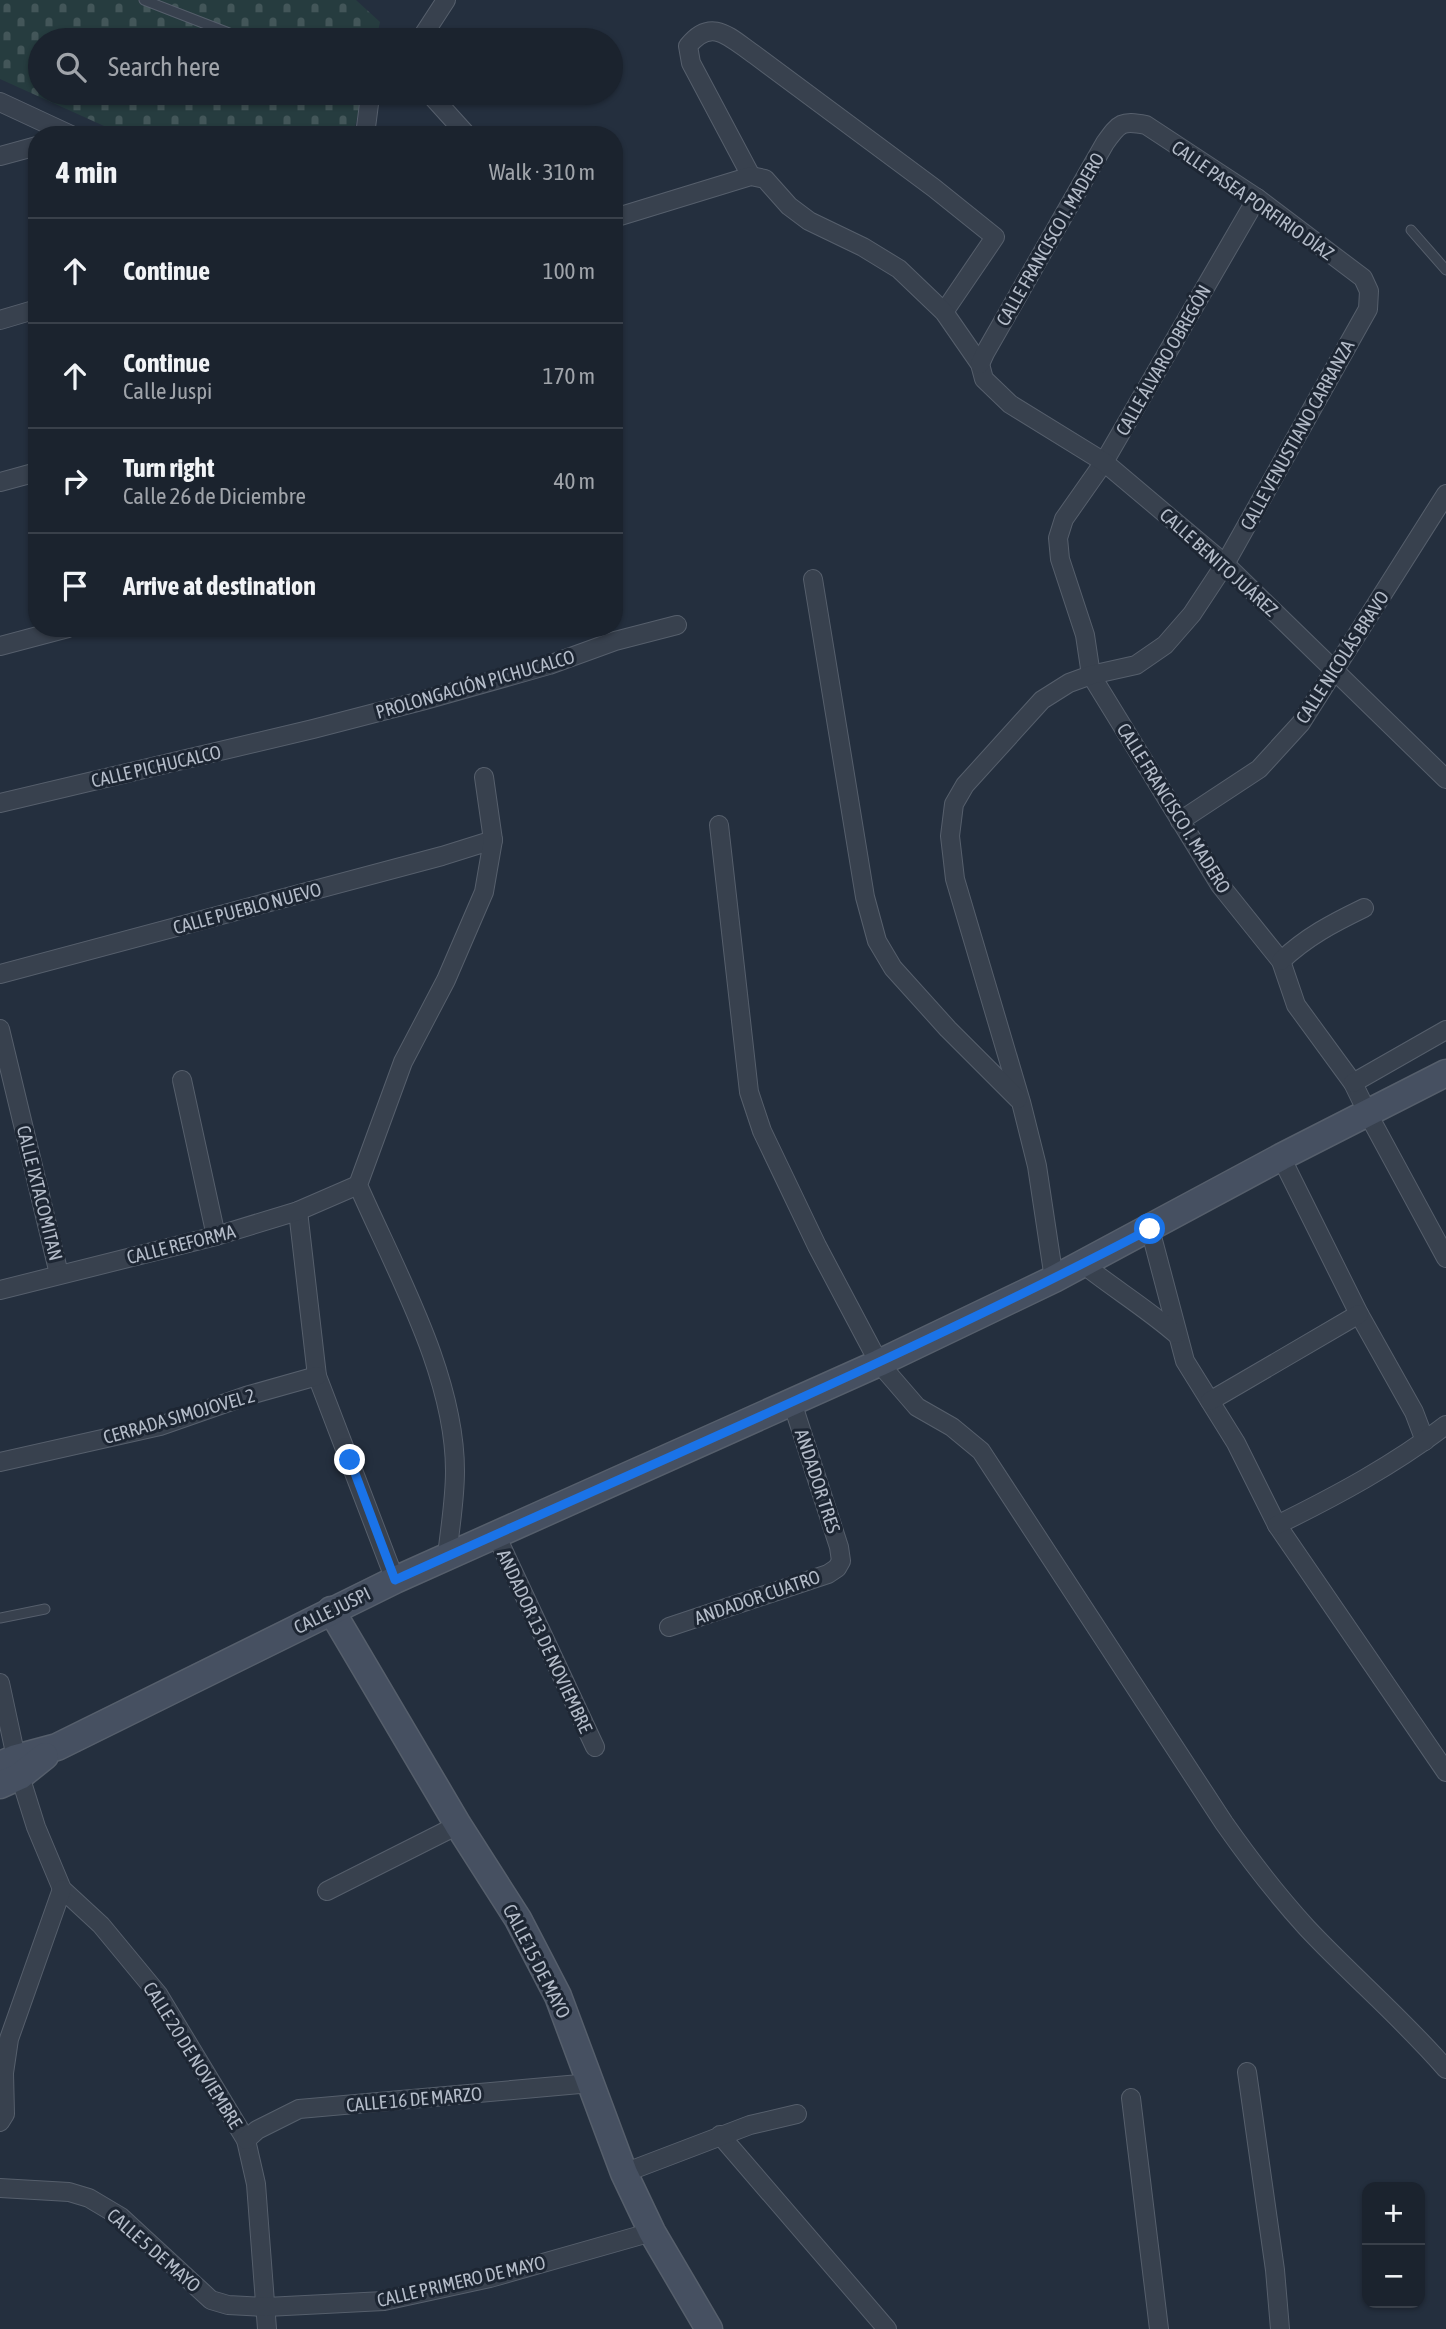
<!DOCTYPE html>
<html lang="en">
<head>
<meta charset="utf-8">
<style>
  body { margin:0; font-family:"Asap Condensed",sans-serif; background:#282f3a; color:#f1f3f6 }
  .controls { position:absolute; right:21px; bottom:21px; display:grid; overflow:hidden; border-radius:14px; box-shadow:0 2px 5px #0004 }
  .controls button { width:63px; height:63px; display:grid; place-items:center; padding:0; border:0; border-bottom:2px solid #39404a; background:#1b232e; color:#f1f3f6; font:35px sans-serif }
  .stop { position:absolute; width:21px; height:21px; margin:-16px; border:5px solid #1a73e8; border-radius:50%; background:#fff }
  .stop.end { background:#1a73e8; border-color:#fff; box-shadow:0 2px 7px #0008 }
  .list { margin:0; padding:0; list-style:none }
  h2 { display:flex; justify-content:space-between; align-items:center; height:91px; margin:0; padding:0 28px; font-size:30px }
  h2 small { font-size:23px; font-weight:400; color:#a0a4aa }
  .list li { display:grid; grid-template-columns:46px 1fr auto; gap:21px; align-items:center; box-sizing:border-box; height:105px; padding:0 28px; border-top:2px solid #39404a }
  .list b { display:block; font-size:26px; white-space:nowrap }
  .list p { margin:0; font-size:23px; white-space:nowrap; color:#a0a4aa }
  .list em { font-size:23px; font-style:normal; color:#a0a4aa }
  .icon { flex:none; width:38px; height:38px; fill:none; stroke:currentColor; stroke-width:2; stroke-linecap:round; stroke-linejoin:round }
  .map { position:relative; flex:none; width:1446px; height:2329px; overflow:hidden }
  .search { position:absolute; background:#1b232e; box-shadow:0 2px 5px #0004; left:28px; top:28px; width:595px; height:77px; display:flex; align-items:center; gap:18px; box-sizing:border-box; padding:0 24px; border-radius:38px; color:#a0a4aa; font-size:26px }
  .panel { position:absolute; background:#1b232e; box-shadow:0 2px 5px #0004; left:28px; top:126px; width:595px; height:511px; border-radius:28px }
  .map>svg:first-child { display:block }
</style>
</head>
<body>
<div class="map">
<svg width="1446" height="2329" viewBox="0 0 1446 2329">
  <defs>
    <pattern id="cemetery-stones" width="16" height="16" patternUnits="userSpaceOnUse" patternTransform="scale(1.75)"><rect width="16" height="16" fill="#263c3f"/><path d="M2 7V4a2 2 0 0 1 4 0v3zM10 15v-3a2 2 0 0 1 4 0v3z" fill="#435659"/></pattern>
  </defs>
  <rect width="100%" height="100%" fill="#242f3e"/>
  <polygon fill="url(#cemetery-stones)" points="0,0 356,0 380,22 376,40 40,40 40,93 363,93 353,135 124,135 0,79"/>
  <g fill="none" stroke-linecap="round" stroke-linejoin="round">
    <defs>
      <g id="lane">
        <polyline points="144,0 247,40"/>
        <polyline points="1411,230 1446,270"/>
        <polyline points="0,1618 45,1609"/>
      </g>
      <g id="street">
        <polyline points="420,40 446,0"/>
        <polyline points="429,93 467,135"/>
        <polyline points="0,102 71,135"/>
        <polyline points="365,135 369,104 366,93"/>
        <polyline points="0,156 37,146"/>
        <path d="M 751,176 L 691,63 L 688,46 C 712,16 730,38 755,55 L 934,188 L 995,237 L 944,312"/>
        <polyline points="1257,198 1104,462 1064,519 1058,538 1060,559 1085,635 1091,675 1220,885 1281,961 1296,1005 1353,1083 1368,1114 1446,1258"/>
        <polyline points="614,218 751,176 765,179 789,206 809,221 863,247 899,269 944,312 980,364 984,379 1010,404 1104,462 1225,564 1446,779"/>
        <polyline points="0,320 37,309"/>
        <path d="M 980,364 L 985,353 L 1105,143 C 1119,123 1122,120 1146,125 L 1257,198 L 1363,278 L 1369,291 L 1368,309 L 1225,564 L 1192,614 L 1165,645 L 1136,665 L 1091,675 L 1069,683 L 1042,700 L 965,785 L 954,804 L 950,836 L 955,879 L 1021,1102 L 1037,1166 L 1054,1279"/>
        <polyline points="0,482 37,472"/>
        <polyline points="813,579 865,897 877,941 893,968 948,1029 1018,1099"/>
        <polyline points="0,646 68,628"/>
        <polyline points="0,803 313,729 425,700 549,665 615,641 677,625"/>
        <polyline points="1180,821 1259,769 1301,723 1446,494"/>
        <path d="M 719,825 L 749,1092 L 762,1131 L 817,1246 L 879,1363 L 917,1407 L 952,1427 L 981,1451 L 1224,1823 C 1250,1860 1277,1895 1307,1928 C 1352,1976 1403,2019 1446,2069"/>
        <path d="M 1281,961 C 1306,937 1333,923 1364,908"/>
        <polyline points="0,974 442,856 493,840"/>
        <polyline points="0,1029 59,1274"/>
        <polyline points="182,1080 216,1236"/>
        <polyline points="1353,1083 1446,1030"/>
        <polyline points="1281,1157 1359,1314 1414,1412 1425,1441"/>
        <polyline points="298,1211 317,1376 395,1580"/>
        <polyline points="1150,1229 1185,1361 1236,1443 1277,1525 1446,1772"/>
        <path d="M 1083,1264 C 1113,1288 1146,1308 1176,1334"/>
        <polyline points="0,1290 216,1236 298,1211 358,1185"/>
        <polyline points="1210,1401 1359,1314"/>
        <polyline points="0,1462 160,1426 246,1396 317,1376"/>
        <path d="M 1277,1525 C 1336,1496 1394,1465 1446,1425"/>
        <polyline points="496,1535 595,1747"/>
        <path d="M 447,1556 C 450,1528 455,1500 455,1471 C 455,1375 396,1272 358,1185 L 403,1062 L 446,980 L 484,892 L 493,840 L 484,777"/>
        <polyline points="669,1627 828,1574 837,1568 841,1561 839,1547 792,1402"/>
        <polyline points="0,1683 20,1776 36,1827 62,1889 101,1925 158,1994 246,2140 256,2184 267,2329"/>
        <polyline points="327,1891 458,1825"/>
        <polyline points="1247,2072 1275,2270 1280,2329"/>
        <polyline points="1131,2098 1159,2329"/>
        <polyline points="0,2122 5,2114 4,2073 9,2039 62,1889"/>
        <polyline points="720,2135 887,2329"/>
        <polyline points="246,2140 257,2130 299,2109 591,2083"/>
        <polyline points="624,2173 750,2125 797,2114"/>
        <polyline points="0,2188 69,2192 89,2198 121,2217 211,2300 228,2305 266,2307 384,2301 490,2278 652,2232"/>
      </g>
      <g id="secondary">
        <polyline points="331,1610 458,1825 518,1919 558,1996 624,2173 652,2232 709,2329"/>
        <polyline points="0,1765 16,1758 57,1747 395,1580 879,1363 1054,1279 1281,1157 1446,1073"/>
        <polyline points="0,1785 20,1776 45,1756"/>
      </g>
    </defs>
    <use href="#lane" stroke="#565f6c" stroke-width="11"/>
    <use href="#street" stroke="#565f6c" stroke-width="20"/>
    <use href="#secondary" stroke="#565f6c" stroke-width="29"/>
    <use href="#lane" stroke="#38414e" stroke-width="9"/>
    <use href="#street" stroke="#38414e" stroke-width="18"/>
    <use href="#secondary" stroke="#465061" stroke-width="26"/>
  </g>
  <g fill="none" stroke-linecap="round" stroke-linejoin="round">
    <path stroke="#1a73e8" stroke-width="9" d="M 350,1460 L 395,1580 C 648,1465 904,1358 1150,1229"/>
  </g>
  <g text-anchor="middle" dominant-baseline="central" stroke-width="6" stroke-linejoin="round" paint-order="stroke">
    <g font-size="19" fill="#b4bcc9" stroke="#1d2633">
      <text transform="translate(1253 200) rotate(35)">CALLE PASEA PORFIRIO DÍAZ</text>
      <text transform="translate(1050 239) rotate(-60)">CALLE FRANCISCO I. MADERO</text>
      <text transform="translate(1163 360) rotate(-60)">CALLE ÁLVARO OBREGÓN</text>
      <text transform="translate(1297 435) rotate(-61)">CALLE VENUSTIANO CARRANZA</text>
      <text transform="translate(1219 562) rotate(42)">CALLE BENITO JUÁREZ</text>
      <text transform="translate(1342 657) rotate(-57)">CALLE NICOLÁS BRAVO</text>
      <text transform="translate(475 684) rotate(-16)">PROLONGACIÓN PICHUCALCO</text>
      <text transform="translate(156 766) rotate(-13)">CALLE PICHUCALCO</text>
      <text transform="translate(1174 808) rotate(58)">CALLE FRANCISCO I. MADERO</text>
      <text transform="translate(247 908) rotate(-15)">CALLE PUEBLO NUEVO</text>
      <text transform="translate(40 1193) rotate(76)">CALLE IXTACOMITAN</text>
      <text transform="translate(181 1244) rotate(-14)">CALLE REFORMA</text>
      <text transform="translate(179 1416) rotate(-16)">CERRADA SIMOJOVEL 2</text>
      <text transform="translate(818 1481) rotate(72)">ANDADOR TRES</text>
      <text transform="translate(757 1597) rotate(-19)">ANDADOR CUATRO</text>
      <text transform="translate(332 1610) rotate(-26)">CALLE JUSPI</text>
      <text transform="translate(545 1641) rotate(65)">ANDADOR 13 DE NOVIEMBRE</text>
      <text transform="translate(537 1961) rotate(63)">CALLE 15 DE MAYO</text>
      <text transform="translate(193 2055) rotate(58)">CALLE 20 DE NOVIEMBRE</text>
      <text transform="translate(414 2099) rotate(-5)">CALLE 16 DE MARZO</text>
      <text transform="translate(154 2250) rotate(41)">CALLE 5 DE MAYO</text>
      <text transform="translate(461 2281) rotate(-13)">CALLE PRIMERO DE MAYO</text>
    </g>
  </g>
</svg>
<div class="controls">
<button>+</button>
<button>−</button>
</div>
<div class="stop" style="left:1150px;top:1229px"></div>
<div class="stop end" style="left:350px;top:1460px"></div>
<div class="search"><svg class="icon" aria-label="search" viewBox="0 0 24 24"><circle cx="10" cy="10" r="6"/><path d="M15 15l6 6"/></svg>Search here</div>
<section class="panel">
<h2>4 min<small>Walk · 310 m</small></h2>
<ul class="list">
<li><svg class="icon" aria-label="ahead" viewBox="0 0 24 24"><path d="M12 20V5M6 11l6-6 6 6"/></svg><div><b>Continue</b></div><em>100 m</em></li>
<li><svg class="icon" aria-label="ahead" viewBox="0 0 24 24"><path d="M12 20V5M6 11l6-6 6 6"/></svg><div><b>Continue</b><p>Calle Juspi</p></div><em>170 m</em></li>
<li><svg class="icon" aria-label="right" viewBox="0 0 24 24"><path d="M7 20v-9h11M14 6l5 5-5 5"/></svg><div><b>Turn right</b><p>Calle 26 de Diciembre</p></div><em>40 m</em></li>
<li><svg class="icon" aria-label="arrive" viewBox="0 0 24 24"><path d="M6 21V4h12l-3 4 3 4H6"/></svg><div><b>Arrive at destination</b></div></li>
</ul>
</section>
</div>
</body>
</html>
